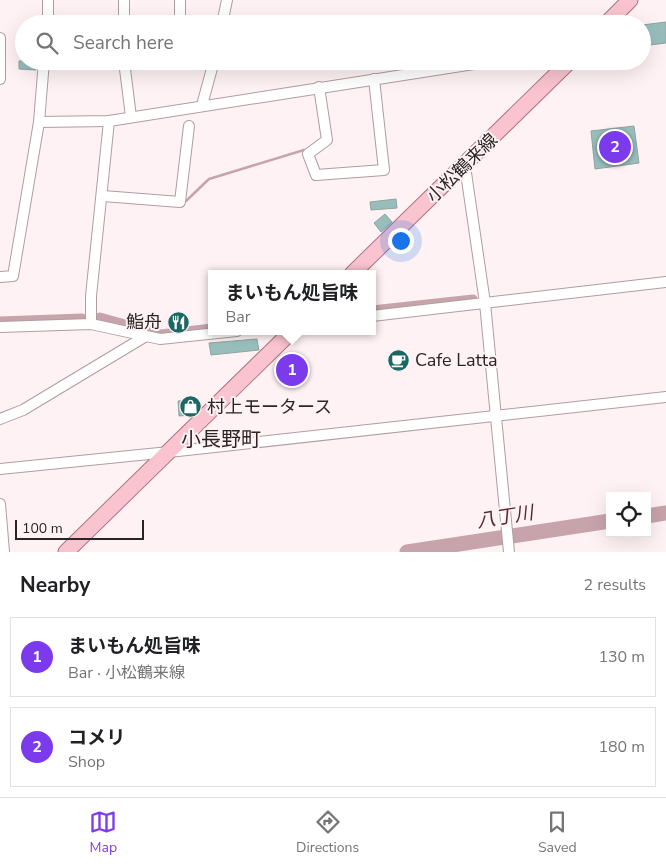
<!DOCTYPE html>
<html lang="en">
<head>
<meta charset="utf-8">
<style>
  body { margin:0; font-family:"Nunito Sans","Noto Sans JP",sans-serif; background:#f2f2f2; color:#202124 }
  .controls { position:absolute; right:15px; bottom:15px; display:grid; overflow:hidden; border-radius:0px; box-shadow:0 5px 20px #0002 }
  .controls button { width:45px; height:45px; display:grid; place-items:center; padding:0; border:0; border-bottom:1px solid #e0e0e0; background:#fff; color:#202124; font:25px sans-serif }
  .scale { position:absolute; left:15px; bottom:12px; width:129px; box-sizing:border-box; padding-left:5px; border:2px solid #2b2425; border-top:0; font-size:14px; line-height:18px; white-space:nowrap; color:#2b2425; -webkit-text-stroke:4px #fef2f4; paint-order:stroke }
  .you { position:absolute; left:400px; top:240px; width:18px; height:18px; margin:-12px; border:4px solid #fff; border-radius:50%; background:#1a73e8; box-shadow:0 0 0 8px #1a73e833 }
  .badge { display:grid; place-items:center; width:32px; height:32px; border-radius:50%; background:#7c3aed; color:#fff; font-size:16px; font-weight:700 }
  .pin { position:absolute; translate:-50% -50%; border:2px solid #fff; box-shadow:0 1px 5px #0006 }
  .popup { position:absolute; left:208px; top:270px; width:168px; height:65px; box-sizing:border-box; display:grid; place-content:center; border-radius:0px; background:#fff; filter:drop-shadow(0 1px 4px #0005); font-size:16px; white-space:nowrap; color:#757577 }
  .popup b { font-size:19px; color:#202124 }
  .popup::after { content:''; position:absolute; left:50%; top:100%; margin-left:-10px; border:10px solid transparent; border-top-color:#fff }
  .list { margin:0; padding:0; list-style:none }
  h2 { display:flex; justify-content:space-between; align-items:center; height:65px; margin:0; padding:0 20px; font-size:21px }
  h2 small { font-size:16px; font-weight:400; color:#757577 }
  .list li { display:grid; grid-template-columns:32px 1fr auto; gap:15px; align-items:center; box-sizing:border-box; height:80px; margin:0 10px 10px; padding:0 10px; border:1px solid #e0e0e0; border-radius:0px }
  .list b { display:block; font-size:19px; white-space:nowrap }
  .list p { margin:0; font-size:16px; white-space:nowrap; color:#757577 }
  .list em { font-size:16px; font-style:normal; color:#757577 }
  .icon { flex:none; width:28px; height:28px; fill:none; stroke:currentColor; stroke-width:2; stroke-linecap:round; stroke-linejoin:round }
  .map { position:relative; flex:none; width:666px; height:552px; overflow:hidden }
  .search { position:absolute; background:#fff; box-shadow:0 5px 20px #0002; left:15px; right:15px; top:15px; height:55px; display:flex; align-items:center; gap:12px; box-sizing:border-box; padding:0 18px; border-radius:28px; color:#757577; font-size:19px }
  .sheet { height:245px; background:#fff }
  nav { display:flex; justify-content:space-around; align-items:center; box-sizing:border-box; height:70px; border-top:1px solid #e0e0e0; background:#fff; font-size:14px; color:#757577 }
  nav a { display:grid; justify-items:center; gap:2px }
  nav .on { color:#7c3aed }
  .map>svg:first-child { display:block }
</style>
</head>
<body>
<div class="map">
<svg width="666" height="552" viewBox="0 0 666 552">
  <rect width="100%" height="100%" fill="#fef2f4"/>
  <g fill="none" stroke-linecap="round" stroke-linejoin="round">
    <polyline stroke="#c7a4ab" stroke-width="2.5" points="186,201 209,179 304,150"/>
    <g stroke="#c7a4ab" stroke-width="9">
      <polyline points="372,310 473,299"/>
      <polyline points="100,317 161,334 212,328"/>
      <polyline points="0,321 82,318"/>
    </g>
    <g stroke="#c7a4ab" stroke-width="15">
      <polyline points="647,516 666,513"/>
      <polyline points="407,552 610,521"/>
    </g>
  </g>
  <g fill="#98bebb" stroke="#8fa3a1">
    <polygon points="666,22 666,43 642,46 642,25"/>
    <polygon points="19,61 37,61 36,70 19,69"/>
    <polygon points="634,126 639,163 595,169 591,131"/>
    <polygon points="396,199 397,208 371,210 370,202"/>
    <polygon points="385,214 392,222 381,232 374,223"/>
    <polygon points="257,339 259,350 211,355 209,343"/>
    <polygon points="197,399 198,410 193,415 179,416 178,401"/>
  </g>
  <g fill="none" stroke-linecap="round" stroke-linejoin="round">
    <defs>
      <g id="street">
        <polyline points="48,24 48,0"/>
        <polyline points="124,24 124,0"/>
        <polyline points="180,24 180,0"/>
        <polyline points="222,24 227,0"/>
        <polyline points="0,38 0,79"/>
        <polyline points="124,61 131,117"/>
        <polyline points="319,87 327,140 308,154 316,175 384,170 374,79"/>
        <polyline points="202,105 214,61"/>
        <polyline points="39,122 109,121 493,61"/>
        <polyline points="465,166 485,303 509,552"/>
        <polyline points="103,196 180,202 189,126"/>
        <polyline points="0,277 13,276 39,122 44,61"/>
        <polyline points="372,316 666,282"/>
        <polyline points="91,324 91,296 109,121"/>
        <polyline points="0,327 91,324 160,339 237,331"/>
        <polyline points="0,419 23,410 146,336"/>
        <polyline points="0,469 169,452 666,397"/>
        <polyline points="0,504 4,552"/>
      </g>
      <g id="primary">
        <polyline points="606,24 630,0"/>
        <polyline points="352,274 570,61"/>
        <polyline points="66,552 292,331"/>
      </g>
    </defs>
    <use href="#street" stroke="#b09da1" stroke-width="12"/>
    <use href="#primary" stroke="#ae7380" stroke-width="17"/>
    <use href="#street" stroke="#fff" stroke-width="10"/>
    <use href="#primary" stroke="#f9c4d0" stroke-width="15"/>
  </g>
  <defs>
    <symbol id="restaurant-disc" viewBox="-11 -11 22 22"><circle r="9.5" fill="#1a6763" stroke="#fef2f4"/><path d="M-5-6h1v4h1v-4h1v4h1v-4h1v5L-1.5 .5V6h-2V.5L-5-1ZM5-6V6H3V1.5H1.5Q1.5-4 5-6Z" fill="#fff"/></symbol>
    <symbol id="cafe-disc" viewBox="-11 -11 22 22"><circle r="9.5" fill="#1a6763" stroke="#fef2f4"/><path d="M-5.5-4.5H6V0H3Q3 3.5 0 3.5H-2.5Q-5.5 3.5-5.5 0ZM3-3.2v2h1.7v-2ZM-6 4.5H4V6H-6Z" fill="#fff"/></symbol>
    <symbol id="shop-disc" viewBox="-11 -11 22 22"><circle r="9.5" fill="#1a6763" stroke="#fef2f4"/><path d="M-5-2.5h2.3a2.7 3.5 0 0 1 5.4 0H5L5.5 6h-11ZM-1.5-2.5h3a1.5 2.3 0 0 0-3 0Z" fill="#fff"/></symbol>
  </defs>
  <g fill-rule="evenodd">
    <use href="#restaurant-disc" x="166" y="310" width="25" height="25"/>
    <use href="#cafe-disc" x="386" y="348" width="25" height="25"/>
    <use href="#shop-disc" x="178" y="394" width="25" height="25"/>
  </g>
  <g text-anchor="middle" dominant-baseline="central" stroke-width="4" stroke-linejoin="round" paint-order="stroke">
    <g font-size="18" fill="#2b2425" stroke="#fef2f4">
      <text transform="translate(462 168) rotate(-44)">小松鶴来線</text>
    </g>
    <g font-size="18" fill="#2b2425" stroke="#fef2f4" text-anchor="start">
      <text x="162" y="322" text-anchor="end">鮨舟</text>
      <text x="415" y="360">Cafe Latta</text>
      <text x="207" y="407">村上モータース</text>
    </g>
    <g font-size="19" font-style="italic" fill="#562733" stroke="#fef2f4">
      <text transform="translate(505 517) rotate(-9)">八丁川</text>
    </g>
    <g font-size="20" fill="#2b2425" stroke="#fef2f4">
      <text x="221" y="439">小長野町</text>
    </g>
  </g>
</svg>
<div class="controls">
<button><svg class="icon" aria-label="locate" viewBox="0 0 24 24"><circle cx="12" cy="12" r="6"/><path d="M12 2v4M12 18v4M2 12h4M18 12h4"/></svg></button>
</div>
<div class="scale">100 m</div>
<div class="you"></div>
<div class="pin badge" style="left:292px;top:370px">1</div>
<div class="popup"><b>まいもん処旨味</b>Bar</div>
<div class="pin badge" style="left:615px;top:147px">2</div>
<div class="search"><svg class="icon" aria-label="search" viewBox="0 0 24 24"><circle cx="10" cy="10" r="6"/><path d="M15 15l6 6"/></svg>Search here</div>
</div>
<section class="sheet">
<h2>Nearby<small>2 results</small></h2>
<ul class="list">
<li><span class="badge">1</span><div><b>まいもん処旨味</b><p>Bar · 小松鶴来線</p></div><em>130 m</em></li>
<li><span class="badge">2</span><div><b>コメリ</b><p>Shop</p></div><em>180 m</em></li>
</ul>
</section>
<nav>
<a class="on"><svg class="icon" aria-label="map" viewBox="0 0 24 24"><path d="M3 6l6-2 6 2 6-2v14l-6 2-6-2-6 2zM9 4v14M15 6v14"/></svg>Map</a>
<a><svg class="icon" aria-label="directions" viewBox="0 0 24 24"><path d="M12 3l9 9-9 9-9-9zM9 14v-3h6M13 9l2 2-2 2"/></svg>Directions</a>
<a><svg class="icon" aria-label="saved" viewBox="0 0 24 24"><path d="M7 4h10v16l-5-4-5 4z"/></svg>Saved</a>
</nav>
</body>
</html>
